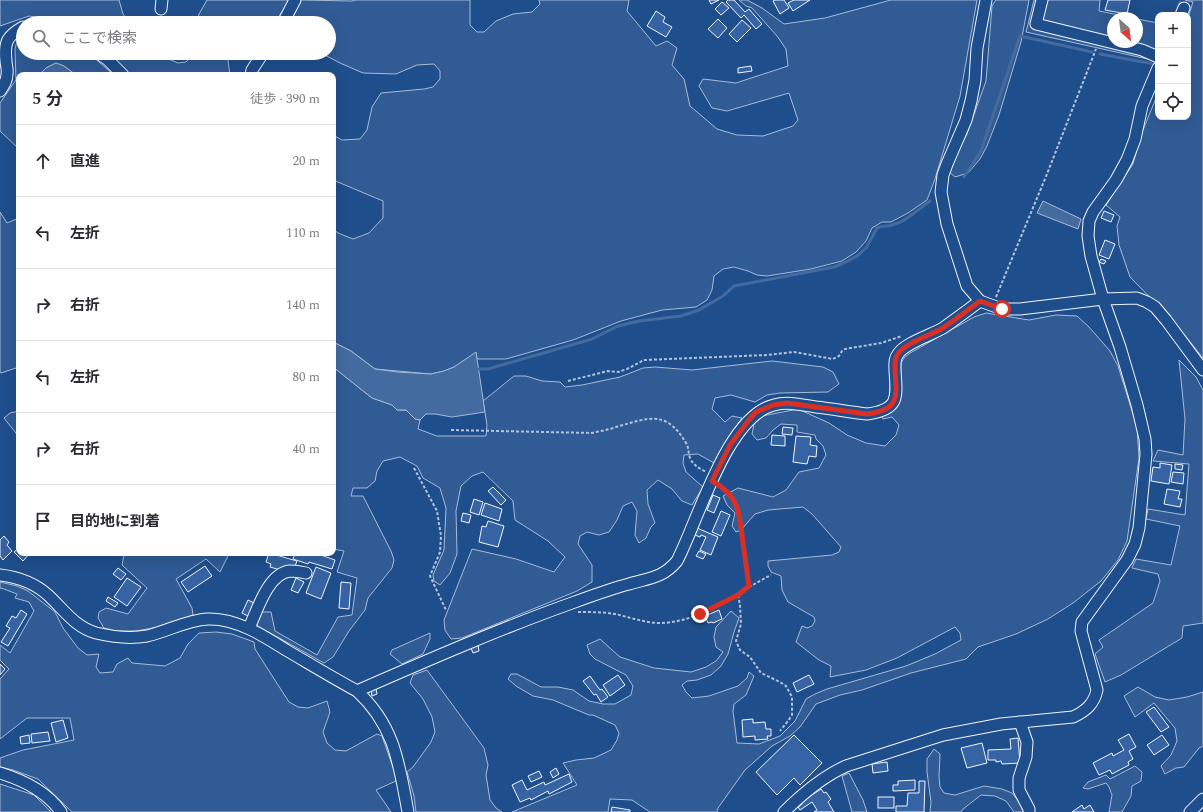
<!DOCTYPE html>
<html lang="ja">
<head>
<meta charset="utf-8">
<style>
  body { margin:0; font-family:Spectral,"Noto Sans JP",serif; background:#f2f2f3; color:#2b2b33 }
  .controls { position:absolute; right:12px; top:12px; display:grid; overflow:hidden; border-radius:8px; box-shadow:0 4px 16px #0002 }
  .controls button { width:36px; height:36px; display:grid; place-items:center; padding:0; border:0; border-bottom:1px solid #e1e1e2; background:#fff; color:#2b2b33; font:20px sans-serif }
  .compass { position:absolute; left:1107px; top:12px; width:36px; height:36px; border-radius:50%; background:#fff; box-shadow:0 4px 16px #0002; rotate:152deg }
  .stop { position:absolute; width:12px; height:12px; margin:-9px; border:3px solid #d93025; border-radius:50%; background:#fff }
  .stop.end { background:#d93025; border-color:#fff; box-shadow:0 1px 4px #0008 }
  .list { margin:0; padding:0; list-style:none }
  h2 { display:flex; justify-content:space-between; align-items:center; height:52px; margin:0; padding:0 16px; font-size:17px }
  h2 small { font-size:13px; font-weight:400; color:#7c7c81 }
  .list li { display:grid; grid-template-columns:26px 1fr auto; gap:12px; align-items:center; box-sizing:border-box; height:72px; padding:0 16px; border-top:1px solid #e1e1e2 }
  .list b { display:block; font-size:15px; white-space:nowrap }
  .list em { font-size:13px; font-style:normal; color:#7c7c81 }
  .icon { flex:none; width:22px; height:22px; fill:none; stroke:currentColor; stroke-width:2; stroke-linecap:round; stroke-linejoin:round }
  .map { position:relative; flex:none; width:1203px; height:812px; overflow:hidden }
  .search { position:absolute; background:#fff; box-shadow:0 4px 16px #0002; left:16px; top:16px; width:320px; height:44px; display:flex; align-items:center; gap:10px; box-sizing:border-box; padding:0 14px; border-radius:22px; color:#7c7c81; font-size:15px }
  .panel { position:absolute; background:#fff; box-shadow:0 4px 16px #0002; left:16px; top:72px; width:320px; height:484px; border-radius:8px }
  .map>svg:first-child { display:block }
</style>
</head>
<body>
<div class="map">
<svg width="1203" height="812" viewBox="0 0 1203 812">
  <rect width="100%" height="100%" fill="#1f4e8c"/>
  <g fill="#305b95" stroke="#a8bbd7">
    <polygon points="0,0 119,0 123,14 130,23 62,23 55,20 29,16 0,26"/>
    <polygon points="207,0 289,0 275,23 197,23 199,14"/>
    <polygon points="301,0 352,1 355,0 470,0 470,25 477,32 484,32 496,21 513,14 532,12 540,4 539,0 629,0 627,11 656,46 667,41 677,48 672,65 684,79 690,106 717,129 737,135 763,136 793,126 798,120 789,93 727,111 712,108 699,86 703,79 736,83 788,66 786,49 777,36 752,8 746,6 739,0 747,0 762,8 784,24 825,18 891,0 977,0 960,96 935,179 927,200 908,213 891,222 882,222 872,228 866,241 856,252 842,261 811,269 767,276 757,275 748,271 734,267 723,269 714,276 712,290 707,300 696,307 662,310 621,321 573,340 506,359 477,359 476,353 454,367 444,371 431,374 375,369 351,351 333,342 333,229 338,233 353,239 369,233 383,218 383,201 333,180 333,135 342,140 360,139 367,130 372,107 381,93 424,89 433,87 440,79 440,71 434,64 417,65 396,74 363,73 340,63 321,53 329,53 329,23 290,23"/>
    <polygon points="996,0 1029,0 1021,42 999,115 987,146 980,159 968,173 955,177 948,171 967,134 986,81 992,6"/>
    <polygon points="1034,0 1100,0 1099,11 1134,18 1113,18 1113,42 1137,42 1137,19 1158,23 1158,47 1152,60 1026,32"/>
    <polygon points="1185,0 1203,0 1203,358 1174,322 1130,277 1119,245 1117,226 1120,217 1106,205 1133,164 1141,135 1158,93 1158,117 1188,117 1188,18 1193,2"/>
    <polygon points="18,37 23,37 23,53 85,53 93,57 114,75 76,75 64,66 56,63 46,68 39,75 19,75 19,149 0,131 0,103 16,80 15,49"/>
    <polygon points="107,53 164,53 166,58 178,63 186,62 192,56 192,53 229,53 228,61 230,75 130,75"/>
    <polygon points="0,212 7,223 19,218 19,367 1,373 0,372"/>
    <polygon points="986,313 1029,320 1056,315 1077,316 1089,327 1110,351 1118,366 1137,427 1139,458 1127,541 1118,560 1101,581 1073,603 1048,619 1016,634 978,647 966,659 911,673 862,690 840,695 816,704 800,727 790,736 772,746 745,770 718,808 717,812 650,812 632,800 610,799 608,812 512,812 577,785 563,763 576,760 594,758 611,750 617,740 619,733 615,725 593,715 589,715 553,700 533,696 516,686 508,679 511,674 517,674 541,687 558,687 573,690 589,701 603,704 615,704 631,695 633,686 626,675 595,659 590,654 587,645 600,639 620,657 654,668 691,672 706,667 716,661 723,652 716,647 714,637 716,627 731,611 739,618 734,632 728,654 721,666 711,675 697,680 687,681 682,685 686,692 692,698 709,696 738,686 747,678 749,672 754,676 746,695 734,704 733,711 737,743 759,744 780,736 795,721 806,699 815,694 827,689 906,666 935,654 961,640 960,633 955,627 897,658 866,670 830,677 831,666 819,660 796,642 802,626 807,628 812,626 815,621 814,617 788,602 782,590 781,576 771,572 768,566 768,561 832,555 839,552 841,547 812,514 803,507 768,510 755,514 741,530 736,532 732,526 735,513 727,505 723,496 738,488 773,497 786,490 799,472 819,468 826,455 823,446 816,439 815,435 797,432 797,425 781,424 773,430 766,438 757,440 752,434 754,424 762,416 798,409 829,423 847,435 866,443 885,446 896,435 899,425 892,417 883,419 881,415 894,409 899,404 901,394 901,363 904,358 910,353 974,317"/>
    <polygon points="1179,360 1196,377 1203,390 1203,623 1183,626 1182,638 1121,675 1105,682 1095,654 1103,647 1099,640 1153,603 1160,581 1158,574 1132,568 1136,559 1171,565 1180,526 1146,519 1148,509 1185,515 1189,464 1153,461 1158,450 1183,455 1185,419"/>
    <polygon points="772,361 823,367 833,372 839,384 828,392 780,393 767,395 755,402 731,395 715,398 712,409 725,422 732,416 742,418 722,448 714,463 698,454 684,455 683,463 686,472 703,487 692,505 682,501 672,489 658,480 647,490 648,504 655,523 651,527 646,538 639,543 635,535 637,511 632,502 623,506 617,520 609,532 599,535 587,532 580,536 578,544 592,565 592,582 577,591 462,638 451,639 445,630 444,620 472,549 516,559 554,572 565,557 548,541 515,520 513,501 483,472 472,476 461,486 456,511 457,554 450,573 440,585 434,581 433,575 444,550 446,508 440,488 423,478 417,466 400,457 383,461 377,471 375,481 367,488 353,488 351,496 363,496 391,551 394,560 392,568 368,598 365,610 349,631 333,657 324,663 256,625 261,612 271,612 275,631 317,655 338,617 352,615 357,578 337,572 344,551 333,549 333,367 372,398 392,405 397,410 406,410 415,419 420,420 418,429 437,436 486,436 487,425 483,401 514,376 526,376 542,381 560,382 565,387 582,385 620,377 643,368 655,367 692,370"/>
    <polygon points="19,411 19,437 4,418 10,413"/>
    <polygon points="123,553 227,553 228,556 220,572 206,559 176,579 192,608 193,615 159,627 136,631 116,631 104,628 98,618 99,612 106,608 128,614 147,588 122,565 124,555"/>
    <polygon points="0,582 17,586 28,591 55,612 63,628 78,648 87,655 99,654 96,667 100,673 113,672 117,664 128,658 132,663 165,666 180,658 188,644 199,633 216,632 232,634 254,642 255,649 289,702 298,707 308,708 327,701 330,712 323,732 327,743 335,750 346,751 377,734 382,736 396,776 396,781 376,790 391,812 72,812 38,779 13,770 0,767 0,758 23,750 74,740 70,718 27,718 0,739 0,679 9,669 0,660 0,645 10,653 34,611 29,602 15,598 17,594 4,589 0,588"/>
    <polygon points="430,633 430,639 423,654 402,664 390,654 392,650"/>
    <polygon points="427,670 484,748 488,765 486,775 490,800 496,808 502,812 416,812 414,796 407,772 413,767 431,742 435,732 432,717 423,699 410,683 413,675"/>
    <polygon points="1138,687 1155,697 1169,700 1187,697 1203,692 1203,746 1199,748 1184,767 1176,768 1165,774 1161,766 1171,755 1177,741 1175,728 1154,703 1135,717 1124,696"/>
    <polygon points="934,749 940,754 939,777 940,787 944,793 955,795 984,786 1002,789 1012,793 1020,803 1025,812 1014,812 1006,801 995,796 981,795 963,809 961,812 930,812 931,802 927,772 927,759"/>
    <polygon points="1135,766 1142,772 1141,781 1132,786 1131,796 1122,812 1109,812 1112,795 1109,787 1106,783 1088,789 1083,788 1088,782 1106,775 1110,779"/>
    <polygon points="849,773 863,800 867,812 852,812 842,776"/>
    <polygon points="0,784 34,795 51,812 0,812"/>
  </g>
  <g fill="#446ba0" stroke="#a8bbd7">
    <polygon points="56,63 64,66 76,75 39,75 46,68"/>
    <polygon points="1043,201 1081,219 1078,229 1037,213"/>
    <polygon points="333,342 351,351 375,369 398,372 431,374 444,371 454,367 476,352 485,412 452,417 435,414 426,414 420,420 415,419 406,410 397,410 392,405 372,398 333,367"/>
  </g>
  <g fill="none" stroke-linecap="round" stroke-linejoin="round">
    <g stroke="#446ba0" stroke-width="3">
      <polyline points="1175,15 1180,2"/>
      <polyline points="1100,54 1154,64"/>
      <polyline points="964,177 981,151 1020,36 1092,52"/>
      <path d="M 479,369 L 488,369 L 592,339 L 618,326 L 639,321 L 681,316 L 699,310 L 723,296 L 734,286 L 834,267 L 846,262 L 857,256 L 866,248 L 877,228 C 884,225 886,227 892,225 C 906,222 918,209 930,201"/>
    </g>
  </g>
  <g fill="#3563a3" stroke="#f2f6ff">
    <polygon points="709,0 719,0 711,4"/>
    <polygon points="728,0 734,0 745,12 749,9 762,24 756,29 744,15 741,18 726,2"/>
    <polygon points="775,0 784,0 789,8 780,14 773,1"/>
    <polygon points="794,0 810,0 793,11 788,3"/>
    <polygon points="1108,0 1130,0 1127,14 1105,10"/>
    <polygon points="722,2 729,8 721,15 715,9"/>
    <polygon points="656,11 665,17 663,22 672,27 666,37 647,26"/>
    <polygon points="718,19 727,28 718,38 708,29"/>
    <polygon points="742,20 751,28 737,42 729,34"/>
    <polygon points="751,66 752,71 738,73 738,68"/>
    <polygon points="1104,211 1114,215 1111,222 1101,218"/>
    <polygon points="1105,240 1115,244 1109,259 1099,255"/>
    <polygon points="1101,259 1106,261 1104,264 1099,262"/>
    <polygon points="783,427 793,428 792,435 782,434"/>
    <polygon points="772,435 785,436 785,446 771,445"/>
    <polygon points="796,436 811,437 810,445 817,446 816,457 809,456 807,464 793,462"/>
    <polygon points="1160,463 1172,465 1169,484 1151,481 1153,467 1160,468"/>
    <polygon points="1175,464 1183,465 1182,470 1175,469"/>
    <polygon points="1173,472 1184,473 1183,484 1171,482"/>
    <polygon points="493,487 506,500 501,505 488,491"/>
    <polygon points="1167,489 1180,491 1178,499 1182,499 1180,507 1164,504"/>
    <polygon points="713,495 720,498 714,513 707,510"/>
    <polygon points="474,499 483,502 479,515 470,512"/>
    <polygon points="485,503 502,509 499,521 481,515"/>
    <polygon points="721,511 730,515 721,536 712,532"/>
    <polygon points="463,513 471,515 469,523 461,521"/>
    <polygon points="488,521 504,526 498,547 479,542 482,526 486,527"/>
    <polygon points="697,528 718,537 711,555 700,550 706,537 701,535 700,537 695,535"/>
    <polygon points="4,536 9,542 7,545 12,551 3,560 0,556 0,540"/>
    <polygon points="19,548 19,553 30,553 23,561 14,552"/>
    <polygon points="699,551 706,554 703,559 696,556"/>
    <polygon points="269,553 297,561 294,569 284,571 270,567 271,564 266,562"/>
    <polygon points="295,553 315,553 335,560 332,569 309,562 308,564 293,559"/>
    <polygon points="205,566 212,576 188,592 181,582"/>
    <polygon points="316,567 331,573 321,599 306,593"/>
    <polygon points="118,568 126,574 121,580 113,574"/>
    <polygon points="127,578 141,587 127,606 114,597"/>
    <polygon points="296,578 304,582 298,593 291,590"/>
    <polygon points="341,582 351,583 349,609 339,608"/>
    <polygon points="108,597 118,603 115,607 106,601"/>
    <polygon points="248,600 256,604 250,617 242,613"/>
    <polygon points="21,610 27,614 8,646 1,642 10,628 6,626 12,616 16,618"/>
    <polygon points="719,610 722,619 713,623 712,622 708,623 705,616"/>
    <polygon points="478,645 479,651 473,653 471,648"/>
    <polygon points="0,664 5,669 0,675"/>
    <polygon points="618,675 625,685 610,696 603,685"/>
    <polygon points="809,675 814,684 797,692 793,683"/>
    <polygon points="590,676 600,690 602,689 608,697 601,702 596,694 594,695 583,681"/>
    <polygon points="376,689 377,694 372,696 371,690"/>
    <polygon points="1154,707 1169,727 1161,732 1146,712"/>
    <polygon points="753,719 753,723 765,722 766,729 771,729 771,736 767,736 768,739 755,740 755,736 743,737 742,720"/>
    <polygon points="63,720 68,738 56,742 51,723"/>
    <polygon points="48,732 50,741 32,743 31,734"/>
    <polygon points="1129,734 1136,747 1129,751 1133,759 1128,762 1129,765 1112,774 1110,770 1099,775 1093,763 1112,753 1113,756 1124,750 1118,740"/>
    <polygon points="29,735 30,743 21,744 20,737"/>
    <polygon points="794,735 822,763 800,785 794,778 777,795 756,772"/>
    <polygon points="1162,735 1169,745 1154,755 1147,745"/>
    <polygon points="1018,738 1020,763 1002,764 1001,761 996,762 996,760 988,760 988,750 1011,749 1010,739"/>
    <polygon points="982,743 987,763 967,768 961,748"/>
    <polygon points="887,762 888,771 873,773 872,764"/>
    <polygon points="556,768 559,774 553,778 550,772"/>
    <polygon points="539,771 542,777 531,782 528,776"/>
    <polygon points="569,774 572,782 549,794 548,791 531,800 530,798 520,802 512,785 522,780 527,790 544,782 545,785"/>
    <polygon points="915,780 915,790 893,791 893,785 898,785 898,781"/>
    <polygon points="919,781 925,781 924,812 896,812 896,806 907,806 908,793 919,793"/>
    <polygon points="821,789 824,793 826,792 831,799 828,802 834,812 814,812 817,810 812,802 800,810 798,807 802,804 801,802"/>
    <rect x="878" y="797" width="16" height="11"/>
    <polygon points="1082,805 1084,809 1090,805 1094,812 1072,812"/>
    <polygon points="612,807 630,810 630,812 611,812"/>
  </g>
  <g fill="none" stroke-linecap="round" stroke-linejoin="round">
    <defs>
      <g id="minor">
        <polyline points="986,0 977,48 975,80 971,101 966,120 947,164 943,175 941,192 947,224 967,286 980,301 1002,309 1020,309 1103,299 1137,298 1147,302 1155,307 1166,320 1203,370"/>
        <polyline points="1042,0 1036,24 1142,50 1158,57"/>
        <polyline points="161,9 162,0"/>
        <polyline points="1181,15 1184,8"/>
        <polyline points="283,23 295,0"/>
        <polyline points="98,53 108,60 123,75"/>
        <polyline points="251,75 252,70 263,53"/>
        <path d="M 0,91 C 4,85 7,81 7,74 C 8,69 6,65 6,61 C 4,42 7,36 23,27"/>
        <path d="M 0,575 C 18,577 35,583 49,596 C 64,610 75,627 96,633 C 113,637 130,639 147,636 C 168,631 187,620 208,619 C 236,618 264,636 286,650 C 310,664 333,678 357,691 C 395,726 399,764 408,812"/>
        <path d="M 249,628 C 257,611 268,573 290,571 C 295,571 301,572 306,573"/>
        <path d="M 357,691 C 428,660 499,629 572,603 C 591,596 610,589 629,584 C 649,578 663,578 677,561 C 698,521 727,416 774,405 C 788,401 802,405 816,407 C 833,409 850,412 867,414 C 899,410 897,398 895,371 C 895,364 894,359 898,354 C 905,343 931,335 943,328 C 956,319 968,310 980,301"/>
        <polyline points="1020,722 1027,742 1026,757 1019,778 1019,790 1029,809 1029,812"/>
        <path d="M 0,773 C 23,780 47,792 61,812"/>
        <path d="M 784,812 C 802,794 822,777 846,766 L 943,735 L 1001,724 L 1073,717 C 1086,711 1094,704 1097,690 L 1081,631 L 1082,622 L 1127,560 L 1135,544 L 1139,528 L 1146,454 L 1145,439 L 1137,405 L 1120,347 L 1103,299 L 1091,256 L 1088,236 L 1089,221 L 1093,212 L 1116,180 L 1127,160 L 1135,139 L 1142,106 L 1158,68"/>
        <polyline points="1190,812 1203,799"/>
      </g>
    </defs>
    <use href="#minor" stroke="#f2f6ff" stroke-width="13"/>
    <g stroke="#b3c4dc" stroke-width="2" stroke-dasharray="3 2" stroke-linecap="butt">
      <polyline points="996,297 1047,174 1096,49"/>
      <polyline points="568,381 608,371 618,372 627,369 644,360 767,355 794,352 833,359 839,356 842,351 845,349 881,343 902,336"/>
      <path d="M 451,430 L 592,433 C 600,431 608,430 616,427 C 648,418 666,409 686,443 C 689,448 688,452 690,458 C 693,465 699,468 706,472"/>
      <polyline points="414,468 437,511 441,536 440,552 430,576 446,610"/>
      <polyline points="720,485 732,497 739,510 749,586"/>
      <polyline points="738,595 740,605 741,624 736,641 740,650 750,657 761,673 780,682 786,686 792,697 792,715 788,721 780,731"/>
      <path d="M 578,612 C 590,612 603,612 615,614 C 629,617 642,622 657,623 C 699,624 735,593 771,575"/>
    </g>
    <use href="#minor" stroke="#1f4e8c" stroke-width="11"/>
  </g>
  <g fill="none" stroke-linecap="round" stroke-linejoin="round">
    <path stroke="#d93025" stroke-width="5" d="M 700,614 L 738,595 L 749,586 C 747,572 745,558 743,543 C 739,514 741,497 712,481 L 730,445 L 748,421 L 756,412 L 773,405 L 787,403 L 867,414 C 899,410 897,398 895,371 C 895,364 894,360 898,354 C 905,343 931,335 943,328 C 956,319 968,310 980,301 L 1002,309"/>
  </g>
</svg>
<div class="controls">
<button>+</button>
<button>−</button>
<button><svg class="icon" aria-label="locate" viewBox="0 0 24 24"><circle cx="12" cy="12" r="6"/><path d="M12 2v4M12 18v4M2 12h4M18 12h4"/></svg></button>
</div>
<svg class="compass" viewBox="-18 -18 36 36"><path d="M0-13l5 13h-10z" fill="#e53935"/><path d="M0 13l5-13h-10z" fill="#7c7c81"/></svg>
<div class="stop" style="left:1002px;top:309px"></div>
<div class="stop end" style="left:700px;top:614px"></div>
<div class="search"><svg class="icon" aria-label="search" viewBox="0 0 24 24"><circle cx="10" cy="10" r="6"/><path d="M15 15l6 6"/></svg>ここで検索</div>
<section class="panel">
<h2>5 分<small>徒歩 · 390 m</small></h2>
<ul class="list">
<li><svg class="icon" aria-label="ahead" viewBox="0 0 24 24"><path d="M12 20V5M6 11l6-6 6 6"/></svg><div><b>直進</b></div><em>20 m</em></li>
<li><svg class="icon" aria-label="left" viewBox="0 0 24 24"><path d="M17 20v-9H6M10 6l-5 5 5 5"/></svg><div><b>左折</b></div><em>110 m</em></li>
<li><svg class="icon" aria-label="right" viewBox="0 0 24 24"><path d="M7 20v-9h11M14 6l5 5-5 5"/></svg><div><b>右折</b></div><em>140 m</em></li>
<li><svg class="icon" aria-label="left" viewBox="0 0 24 24"><path d="M17 20v-9H6M10 6l-5 5 5 5"/></svg><div><b>左折</b></div><em>80 m</em></li>
<li><svg class="icon" aria-label="right" viewBox="0 0 24 24"><path d="M7 20v-9h11M14 6l5 5-5 5"/></svg><div><b>右折</b></div><em>40 m</em></li>
<li><svg class="icon" aria-label="arrive" viewBox="0 0 24 24"><path d="M6 21V4h12l-3 4 3 4H6"/></svg><div><b>目的地に到着</b></div></li>
</ul>
</section>
</div>
</body>
</html>
